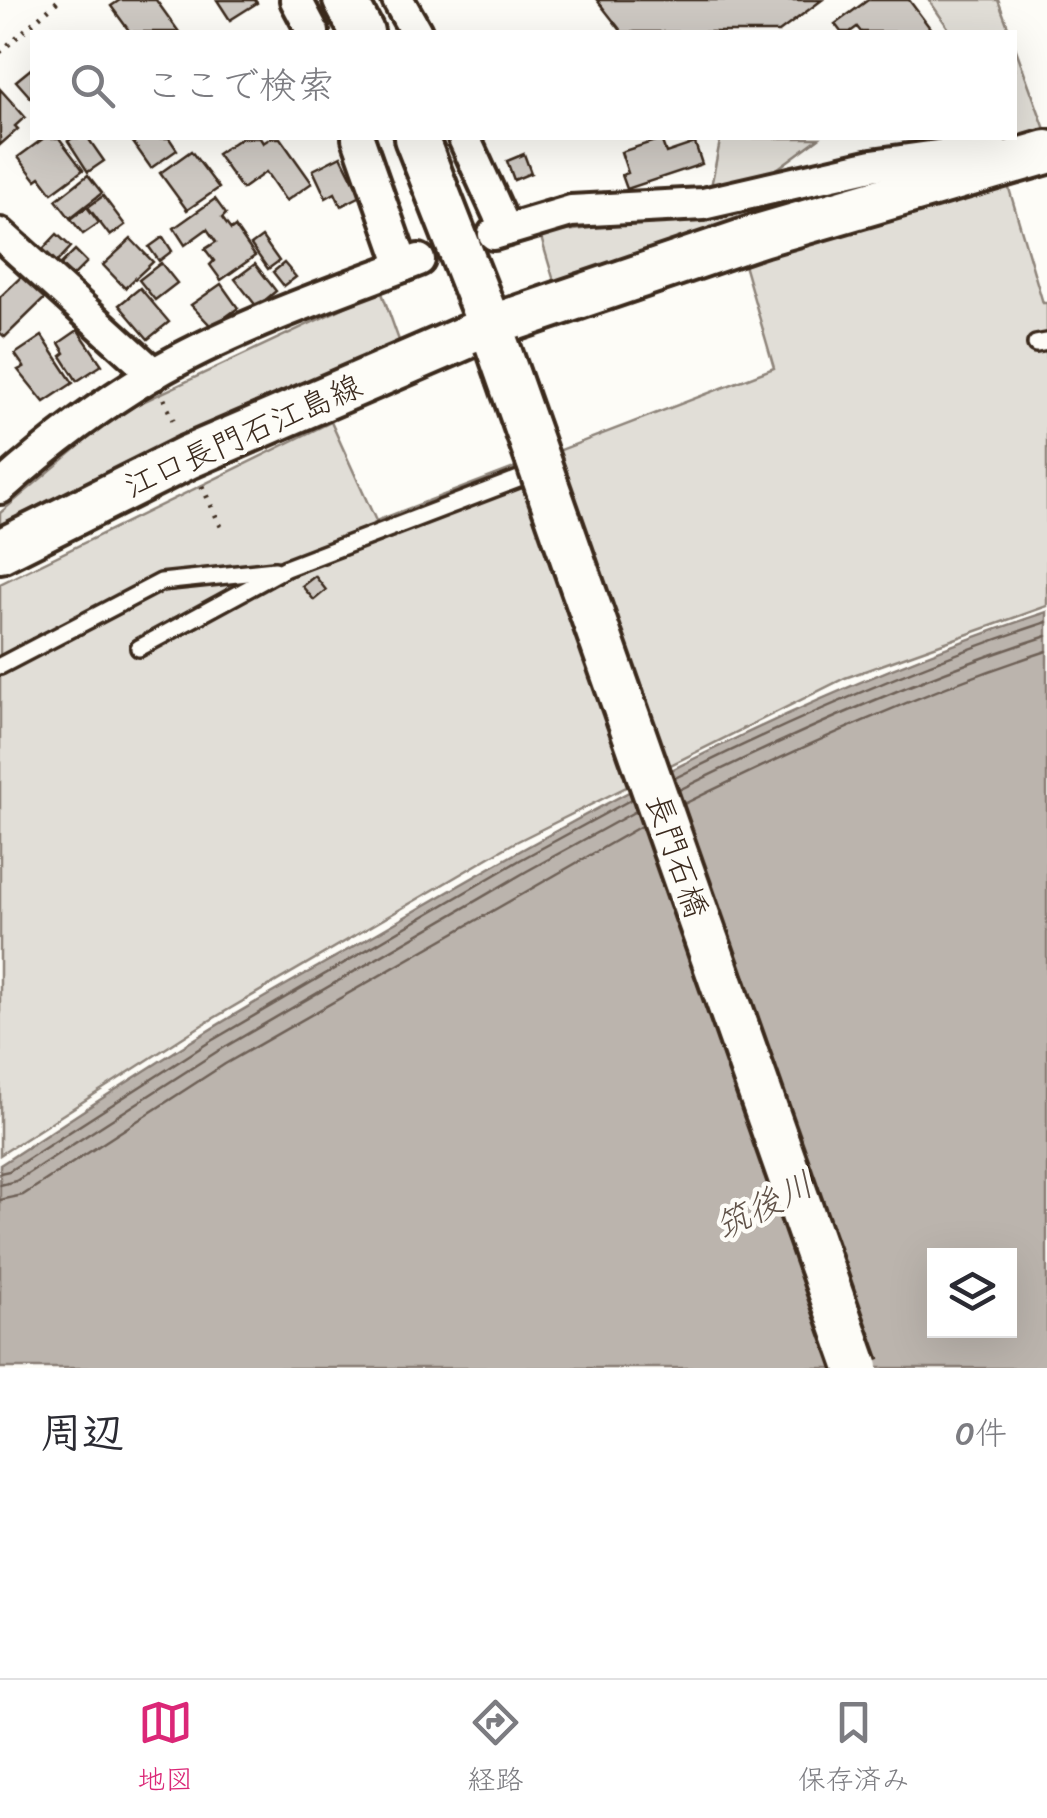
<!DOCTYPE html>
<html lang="ja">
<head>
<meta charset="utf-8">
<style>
  body { margin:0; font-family:Sriracha,"Klee One",sans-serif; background:#f2f2f3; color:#2b2b33 }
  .controls { position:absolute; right:30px; bottom:30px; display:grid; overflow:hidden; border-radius:0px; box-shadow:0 10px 40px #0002 }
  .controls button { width:90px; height:90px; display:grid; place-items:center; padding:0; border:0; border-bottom:2px solid #e1e1e2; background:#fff; color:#2b2b33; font:50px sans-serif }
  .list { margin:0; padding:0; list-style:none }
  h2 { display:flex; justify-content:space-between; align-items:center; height:130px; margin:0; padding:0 40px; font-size:42px }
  h2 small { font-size:32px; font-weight:400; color:#7c7c81 }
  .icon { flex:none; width:55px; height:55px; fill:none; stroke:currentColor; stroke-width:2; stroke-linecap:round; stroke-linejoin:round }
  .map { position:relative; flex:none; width:1047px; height:1368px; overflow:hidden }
  .search { position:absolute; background:#fff; box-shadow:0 10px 40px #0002; left:30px; right:30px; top:30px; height:110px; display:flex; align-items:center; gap:25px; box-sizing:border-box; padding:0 35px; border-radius:0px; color:#7c7c81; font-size:38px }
  .sheet { height:310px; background:#fff }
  nav { display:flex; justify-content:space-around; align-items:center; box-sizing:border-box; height:140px; border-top:2px solid #e1e1e2; background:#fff; font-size:28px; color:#7c7c81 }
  nav a { display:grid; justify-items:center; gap:5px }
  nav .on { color:#db2777 }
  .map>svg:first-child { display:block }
</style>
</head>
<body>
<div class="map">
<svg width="1047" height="1368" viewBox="0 0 1047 1368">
  <rect width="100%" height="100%" fill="#fdfcf7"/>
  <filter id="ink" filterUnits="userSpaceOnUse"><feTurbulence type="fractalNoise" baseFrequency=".01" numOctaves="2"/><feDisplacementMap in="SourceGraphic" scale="20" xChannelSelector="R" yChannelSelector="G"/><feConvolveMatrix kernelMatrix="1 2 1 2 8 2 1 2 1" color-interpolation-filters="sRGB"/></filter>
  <g filter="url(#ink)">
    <g fill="#e1ded7" stroke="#8e847a" stroke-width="2.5">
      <polygon points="929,0 998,0 1010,32 951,32"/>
      <polygon points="1014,44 1046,132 1015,137"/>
      <polygon points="738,138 819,138 766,177 711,187 720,141"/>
      <polygon points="854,177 857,189 556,288 540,234 701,215"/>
      <polygon points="1008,185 1043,303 1047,303 1047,606 845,678 512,844 202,1025 0,1155 0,584 331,422 376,521 774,368 743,261"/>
      <polygon points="381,290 401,346 0,540 0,513 117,414"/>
    </g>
    <path fill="#bbb4ad" stroke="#887d74" stroke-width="2.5" fill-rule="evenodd" d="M 1047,612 L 1047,1368 L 0,1368 L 0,1165 C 68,1121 135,1076 203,1034 C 265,995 330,961 393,924 C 603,800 815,688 1047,612 ZM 934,1256 L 1010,1256 L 1010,1330 L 934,1330 Z"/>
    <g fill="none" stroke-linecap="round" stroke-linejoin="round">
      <g stroke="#6e6157" stroke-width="2.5">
        <path d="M 675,778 C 796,718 919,664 1047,622"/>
        <path d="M 679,790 C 799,731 920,677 1047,636"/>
        <path d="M 684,804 C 802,746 922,692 1047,651"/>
        <polyline points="0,1173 9,1171 211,1041 520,860 632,799"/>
        <polyline points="0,1185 16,1181 218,1051 527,871 636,811"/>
        <polyline points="0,1200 23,1195 225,1064 641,826"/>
      </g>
    </g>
    <g fill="#cdc8c2" stroke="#3b2a1e" stroke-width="2.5">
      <polygon points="120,0 156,0 179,32 130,32 111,6"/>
      <polygon points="217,0 255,0 257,3 230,20"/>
      <polygon points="597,0 822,0 779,32 622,32"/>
      <polygon points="868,0 909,0 933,32 861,32 857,27 850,32 841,32 835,24"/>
      <polygon points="32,68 32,99 16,81"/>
      <polygon points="0,89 25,117 15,126 18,129 0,145"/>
      <polygon points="44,138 59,138 83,170 52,193 40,177 36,180 18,157"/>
      <polygon points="73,138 88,138 104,161 88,172 68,141"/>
      <polygon points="130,138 169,138 177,150 151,168"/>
      <polygon points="241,138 260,138 263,143 271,138 280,138 312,183 286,201 266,172 242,189 217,154"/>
      <polygon points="661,139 666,153 695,143 702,164 627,189 622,175 628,173 621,152"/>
      <polygon points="191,151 219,188 187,210 160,173"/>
      <polygon points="524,154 531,173 514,180 507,161"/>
      <polygon points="341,156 361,196 341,206 335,193 326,198 313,170"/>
      <polygon points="88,175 102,193 70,218 56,200"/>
      <polygon points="103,196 125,225 110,236 88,207"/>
      <polygon points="215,199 226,214 222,218 231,230 235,227 255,256 221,280 210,265 214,261 205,249 216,242 207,229 185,245 174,228"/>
      <polygon points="87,207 99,223 83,234 71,219"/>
      <polygon points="57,234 71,247 55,264 41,251"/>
      <polygon points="163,237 172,251 159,261 149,247"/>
      <polygon points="262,237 279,261 268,269 251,245"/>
      <polygon points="131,239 153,262 125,288 103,265"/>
      <polygon points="75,250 87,262 72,277 60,265"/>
      <polygon points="161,263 177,283 155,300 139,280"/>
      <polygon points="284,263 296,277 284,286 273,272"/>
      <polygon points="255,264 276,291 257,307 235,279"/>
      <polygon points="23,275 45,298 5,337 0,333 0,297"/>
      <polygon points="221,284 238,308 212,327 191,305"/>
      <polygon points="140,288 169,322 148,339 119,305"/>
      <polygon points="78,330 102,365 77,381 61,356 65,353 59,343"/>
      <polygon points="42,336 73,383 44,402 18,370 24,367 15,354"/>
      <polygon points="315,576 326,590 314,600 302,586"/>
    </g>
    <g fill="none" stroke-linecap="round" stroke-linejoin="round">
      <defs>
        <g id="lane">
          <polyline points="1036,344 1047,342"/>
          <polyline points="139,648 286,568 537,472"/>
          <polyline points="0,666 161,582 275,570"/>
        </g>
        <g id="street">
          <polyline points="296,0 313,32"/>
          <polyline points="398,0 416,32"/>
          <polyline points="358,138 403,266"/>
          <polyline points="464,138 506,230"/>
          <polyline points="0,234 154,374"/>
          <polyline points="494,234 571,211 703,204 872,165 966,152 1011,158"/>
          <path d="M 0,488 C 47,446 99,406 153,374 C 233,327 333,293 419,260"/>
        </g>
        <g id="secondary">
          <polyline points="345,0 362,32"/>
          <polyline points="416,138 497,344"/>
          <polyline points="0,551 188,457 490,327 761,235 1047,152"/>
        </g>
      </defs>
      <use href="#lane" stroke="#3b2a1e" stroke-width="22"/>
      <use href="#street" stroke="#3b2a1e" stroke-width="38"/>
      <use href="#secondary" stroke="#3b2a1e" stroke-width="50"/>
      <g stroke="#3b2a1e" stroke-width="5" stroke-dasharray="2.5 8" stroke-linecap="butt">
        <polyline points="0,52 59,0"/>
        <polyline points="164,399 175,425"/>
        <polyline points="202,486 224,533"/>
      </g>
      <use href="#lane" stroke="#fdfcf7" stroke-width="15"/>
      <use href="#street" stroke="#fdfcf7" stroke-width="30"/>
      <use href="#secondary" stroke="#fdfcf7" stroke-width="42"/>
      <defs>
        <polyline id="secondary-bridge" points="497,344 857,1368"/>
      </defs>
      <use href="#secondary-bridge" stroke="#3b2a1e" stroke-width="50" stroke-linecap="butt"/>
      <use href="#secondary-bridge" stroke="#fdfcf7" stroke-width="42"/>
    </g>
  </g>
  <g text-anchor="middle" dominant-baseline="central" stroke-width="9" stroke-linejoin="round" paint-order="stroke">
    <g font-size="32" fill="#3b2a1e" stroke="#fdfcf7">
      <text transform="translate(243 436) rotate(-24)">江口長門石江島線</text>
      <text transform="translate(677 856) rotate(71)">長門石橋</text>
    </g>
    <g font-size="35" font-style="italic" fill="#615349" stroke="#fdfcf7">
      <text transform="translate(764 1205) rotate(-27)">筑後川</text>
    </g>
  </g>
</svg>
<div class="controls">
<button><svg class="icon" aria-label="layers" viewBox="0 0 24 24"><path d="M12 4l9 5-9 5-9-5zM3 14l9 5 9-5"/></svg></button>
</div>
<div class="search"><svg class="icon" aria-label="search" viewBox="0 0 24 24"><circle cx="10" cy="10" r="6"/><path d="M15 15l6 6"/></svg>ここで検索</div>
</div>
<section class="sheet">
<h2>周辺<small>0件</small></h2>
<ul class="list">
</ul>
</section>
<nav>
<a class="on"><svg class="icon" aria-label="map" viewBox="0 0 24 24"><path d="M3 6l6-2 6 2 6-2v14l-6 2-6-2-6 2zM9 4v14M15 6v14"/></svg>地図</a>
<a><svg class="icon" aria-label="directions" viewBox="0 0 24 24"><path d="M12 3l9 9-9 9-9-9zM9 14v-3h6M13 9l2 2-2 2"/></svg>経路</a>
<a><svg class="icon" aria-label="saved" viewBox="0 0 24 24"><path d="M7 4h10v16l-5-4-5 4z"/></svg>保存済み</a>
</nav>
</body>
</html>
